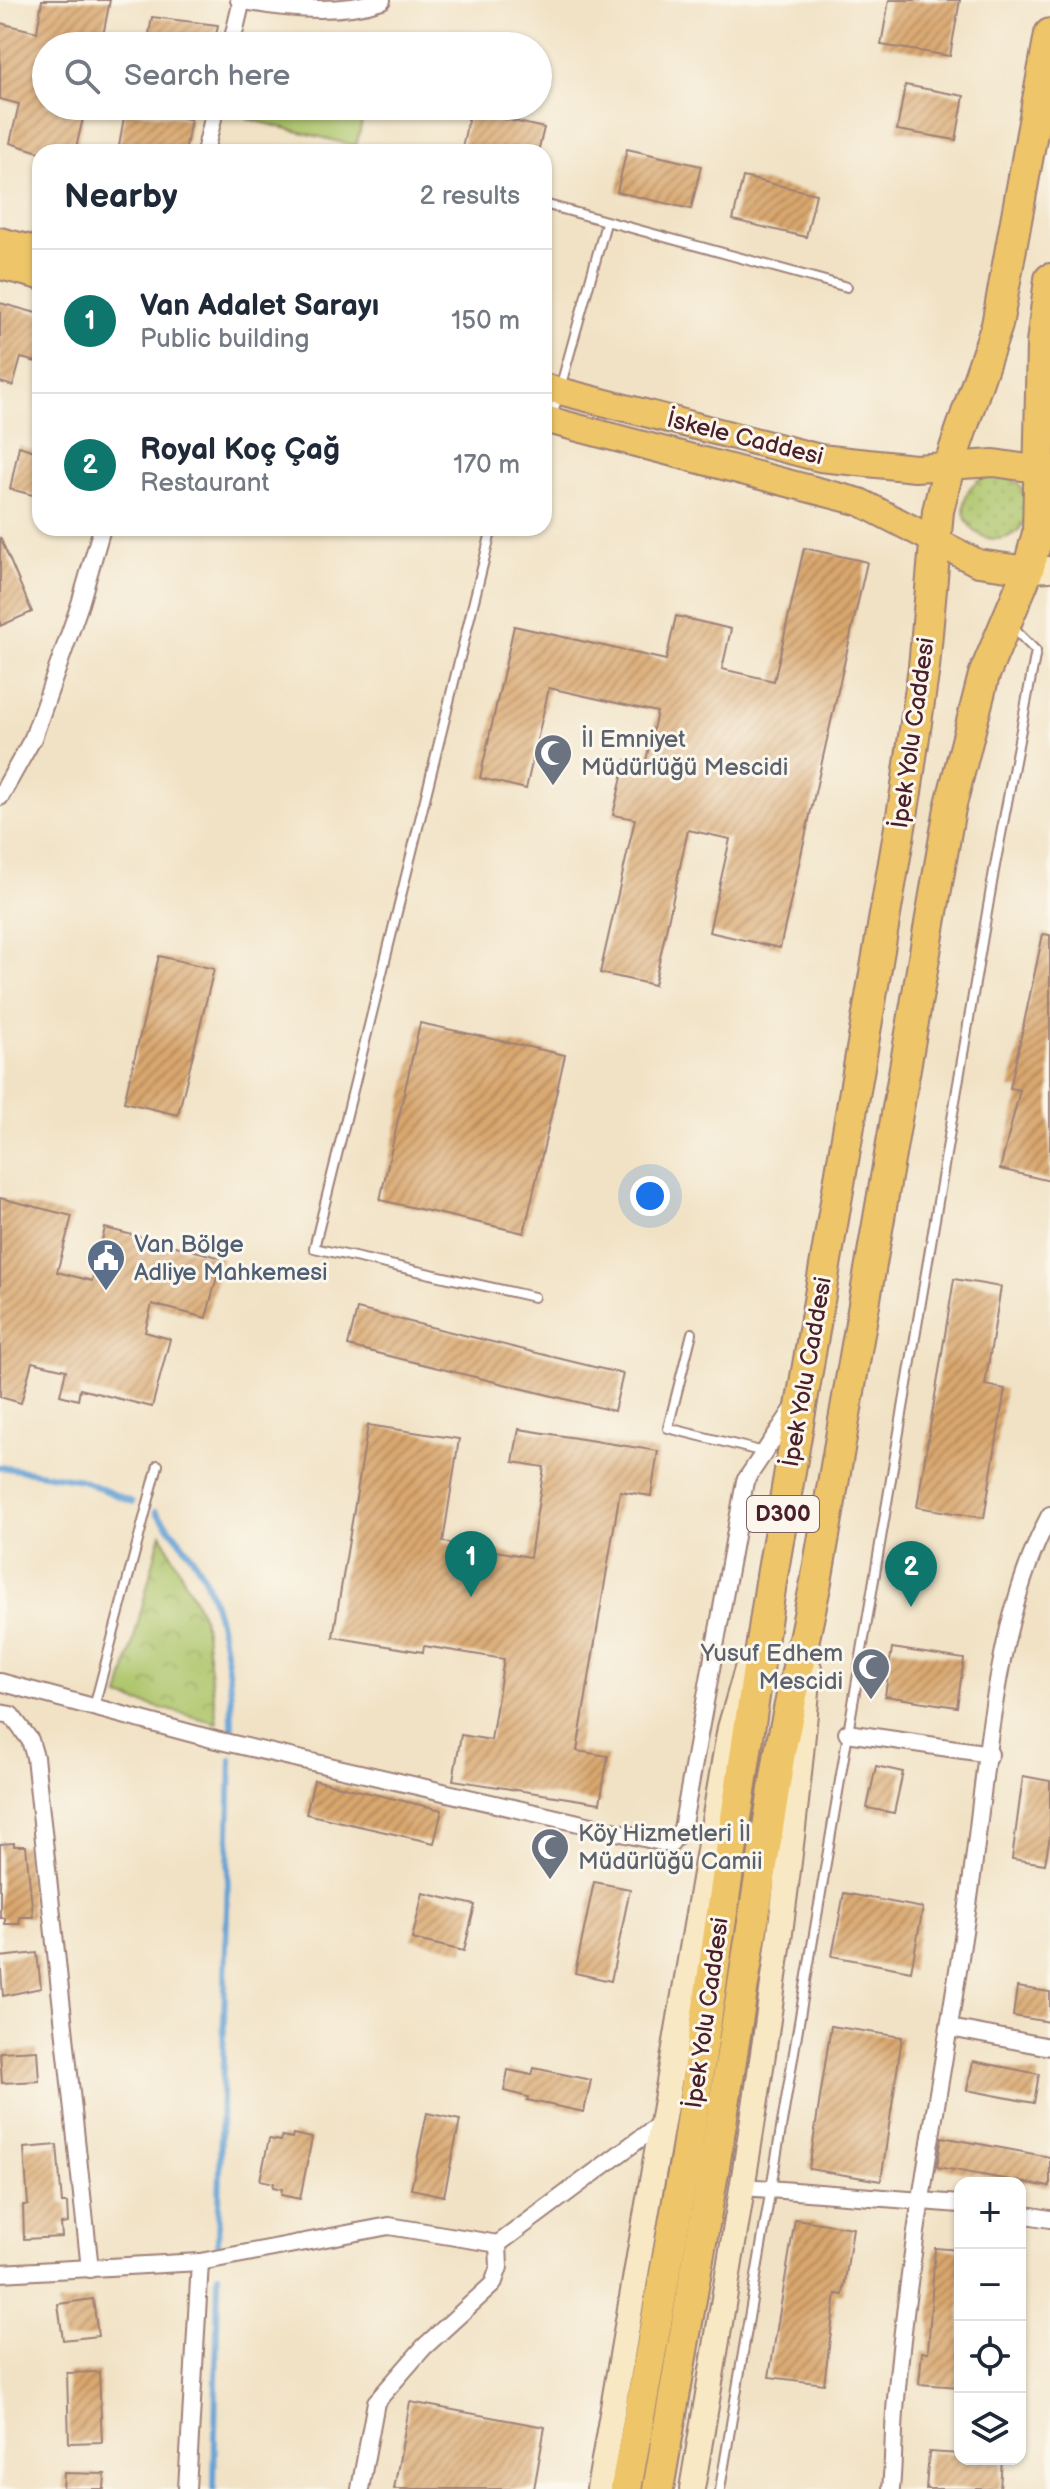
<!DOCTYPE html>
<html lang="en">
<head>
<meta charset="utf-8">
<style>
  body { margin:0; font-family:"Balsamiq Sans",sans-serif; background:#f6f6f7; color:#1f2937 }
  .controls { position:absolute; right:24px; bottom:24px; display:grid; overflow:hidden; border-radius:16px; box-shadow:0 2px 6px #0004 }
  .controls button { width:72px; height:72px; display:grid; place-items:center; padding:0; border:0; border-bottom:2px solid #e0e1e3; background:#fff; color:#1f2937; font:40px sans-serif }
  .you { position:absolute; left:650px; top:1196px; width:28px; height:28px; margin:-20px; border:6px solid #fff; border-radius:50%; background:#1a73e8; box-shadow:0 0 0 12px #1a73e833 }
  .badge { display:grid; place-items:center; width:52px; height:52px; border-radius:50%; background:#0f766e; color:#fff; font-size:26px; font-weight:700 }
  .pin { position:absolute; translate:-50% -66px; filter:drop-shadow(0 2px 4px #0008) }
  .pin::after { content:''; position:absolute; top:42px; width:28px; height:24px; background:inherit; clip-path:polygon(0 0,100% 0,50% 100%) }
  .list { margin:0; padding:0; list-style:none }
  h2 { display:flex; justify-content:space-between; align-items:center; height:104px; margin:0; padding:0 32px; font-size:34px }
  h2 small { font-size:26px; font-weight:400; color:#747a83 }
  .list li { display:grid; grid-template-columns:52px 1fr auto; gap:24px; align-items:center; box-sizing:border-box; height:144px; padding:0 32px; border-top:2px solid #e0e1e3 }
  .list b { display:block; font-size:30px; white-space:nowrap }
  .list p { margin:0; font-size:26px; white-space:nowrap; color:#747a83 }
  .list em { font-size:26px; font-style:normal; color:#747a83 }
  .icon { flex:none; width:44px; height:44px; fill:none; stroke:currentColor; stroke-width:2; stroke-linecap:round; stroke-linejoin:round }
  .map { position:relative; flex:none; width:1050px; height:2489px; overflow:hidden }
  .search { position:absolute; background:#fff; box-shadow:0 2px 6px #0004; left:32px; top:32px; width:520px; height:88px; display:flex; align-items:center; gap:20px; box-sizing:border-box; padding:0 28px; border-radius:44px; color:#747a83; font-size:30px }
  .panel { position:absolute; background:#fff; box-shadow:0 2px 6px #0004; left:32px; top:144px; width:520px; height:392px; border-radius:24px }
  .map>svg:first-child { display:block }
</style>
</head>
<body>
<div class="map">
<svg width="1050" height="2489" viewBox="0 0 1050 2489">
  <defs>
    <pattern id="grass-dots" width="8" height="8" patternUnits="userSpaceOnUse" patternTransform="scale(2)"><rect width="8" height="8" fill="#adc56a"/><path d="M2 2h.1M6 6h.1" fill="none" stroke="#96a95c" stroke-width="1.8" stroke-linecap="round"/></pattern>
    <pattern id="park-crowns" width="20" height="18" patternUnits="userSpaceOnUse" patternTransform="scale(2)"><rect width="20" height="18" fill="#adc56a"/><path d="M2 6a3 3 0 1 1 6 0M12 15a3 3 0 1 1 6 0" fill="none" stroke="#96a95c"/></pattern>
    <pattern id="building-hatch" width="6" height="6" patternUnits="userSpaceOnUse" patternTransform="scale(2)"><rect width="6" height="6" fill="#d9a76e"/><path d="M-1 1l2-2M0 6l6-6M5 7l2-2" fill="none" stroke="#b2875b"/></pattern>
  </defs>
  <rect width="100%" height="100%" fill="#fbf7ec"/>
  <filter id="ink" filterUnits="userSpaceOnUse"><feTurbulence type="fractalNoise" baseFrequency=".0125" numOctaves="2"/><feDisplacementMap in="SourceGraphic" scale="16" xChannelSelector="R" yChannelSelector="G"/><feConvolveMatrix kernelMatrix="1 2 1 2 8 2 1 2 1" color-interpolation-filters="sRGB"/></filter>
  <filter id="wash" filterUnits="userSpaceOnUse"><feTurbulence type="fractalNoise" baseFrequency=".006" numOctaves="4" result="noise"/><feDisplacementMap in="SourceGraphic" scale="32" xChannelSelector="R" yChannelSelector="G"/><feGaussianBlur stdDeviation="1.8" result="paint"/><feColorMatrix in="noise" values="0 0 0 0 0 0 0 0 0 0 0 0 0 0 0 0 0 1.4 0 .05"/><feComposite in="paint" operator="in"/></filter>
  <g filter="url(#wash)">
    <rect width="100%" height="100%" fill="#f1e2c5"/>
    <circle fill="url(#grass-dots)" stroke="#7c724a" stroke-width="2" cx="996" cy="507" r="32"/>
    <polygon fill="url(#park-crowns)" stroke="#7c724a" stroke-width="2" points="161,1533 203,1617 217,1723 119,1697"/>
    <polygon fill="#adc56a" stroke="#7c724a" stroke-width="2" points="252,106 366,106 356,146 248,119"/>
    <g fill="none" stroke-linecap="round" stroke-linejoin="round">
      <g stroke="#63a0d4" stroke-width="6">
        <polyline points="0,1467 81,1480 132,1502"/>
        <path d="M 156,1512 C 174,1533 195,1556 206,1582 C 224,1624 232,1682 232,1728"/>
        <polyline points="218,2243 231,1760"/>
        <polyline points="214,2489 218,2275"/>
      </g>
    </g>
    <g id="blocks">
      <g fill="url(#building-hatch)">
        <polygon points="42,0 110,0 101,46 46,46 46,106 86,106 75,152 39,152 10,143 19,104 0,99 0,23 37,32"/>
        <polygon points="889,0 960,0 950,56 881,45"/>
        <polygon points="152,17 218,25 214,46 147,46"/>
        <polygon points="905,85 964,96 956,140 897,130"/>
        <polygon points="125,111 191,119 185,152 118,152"/>
        <polygon points="470,111 544,128 538,152 461,152"/>
        <polygon points="627,149 701,166 691,209 617,192"/>
        <polygon points="743,177 816,194 806,237 733,220"/>
        <polygon points="0,303 40,314 40,363 21,358 13,386 0,382"/>
        <polygon points="19,446 40,453 40,497 10,489"/>
        <polygon points="0,537 32,612 0,626"/>
        <polygon points="804,548 867,562 780,948 709,932 730,839 688,830 654,985 600,973 635,819 613,815 626,760 645,765 657,712 549,688 526,789 480,778 514,626 666,660 676,616 731,629 722,669 774,681"/>
        <polygon points="1043,934 1050,935 1050,1181 1000,1169 1020,1090 1010,1088"/>
        <polygon points="159,956 214,969 178,1115 124,1102"/>
        <polygon points="420,1023 565,1055 524,1233 380,1200"/>
        <polygon points="0,1198 72,1216 57,1272 92,1281 105,1228 222,1258 206,1318 152,1304 145,1332 170,1339 152,1407 80,1389 78,1400 60,1395 66,1370 32,1362 21,1403 0,1397"/>
        <polygon points="954,1279 1001,1287 985,1385 1005,1389 984,1518 917,1507"/>
        <polygon points="357,1309 623,1374 614,1411 348,1346"/>
        <polygon points="368,1425 459,1439 443,1542 530,1557 544,1467 513,1462 519,1429 658,1451 651,1496 620,1491 577,1751 608,1756 600,1803 453,1780 461,1735 491,1740 504,1659 424,1646 423,1652 333,1637"/>
        <polygon points="892,1648 964,1659 957,1707 885,1696"/>
        <polygon points="876,1766 903,1772 894,1813 867,1808"/>
        <polygon points="1023,1776 1050,1781 1050,1836 1045,1864 1012,1859"/>
        <polygon points="314,1780 442,1810 434,1843 306,1814"/>
        <polygon points="14,1843 14,1846 26,1846 33,1917 19,1917 20,1924 5,1924 5,1918 0,1918 0,1844"/>
        <polygon points="594,1882 630,1889 611,1981 575,1973"/>
        <polygon points="423,1893 475,1905 464,1951 412,1939"/>
        <polygon points="844,1893 923,1908 911,1971 832,1956"/>
        <polygon points="37,1953 41,1988 3,1996 0,1957"/>
        <polygon points="1017,1987 1050,1992 1050,2022 1013,2016"/>
        <polygon points="831,2026 902,2037 881,2181 809,2169"/>
        <polygon points="37,2050 39,2081 2,2083 0,2052"/>
        <polygon points="973,2061 1039,2074 1034,2103 967,2090"/>
        <polygon points="534,2068 591,2080 584,2112 527,2100 528,2097 504,2091 508,2070 532,2075"/>
        <polygon points="427,2113 460,2120 444,2196 411,2189"/>
        <polygon points="293,2134 312,2138 300,2199 281,2195 282,2189 273,2187 274,2183 260,2180 269,2139 281,2141 282,2136 292,2138"/>
        <polygon points="942,2137 1050,2157 1050,2187 937,2167"/>
        <polygon points="57,2145 62,2203 67,2203 68,2223 61,2224 62,2237 24,2239 23,2205 28,2205 24,2148"/>
        <polygon points="795,2219 853,2228 843,2295 836,2294 824,2384 769,2377"/>
        <polygon points="935,2248 960,2250 960,2387 919,2384 922,2352 928,2352"/>
        <polygon points="93,2299 98,2336 63,2340 58,2304"/>
        <polygon points="99,2372 102,2442 69,2443 67,2373"/>
        <polygon points="410,2402 545,2427 534,2489 394,2489"/>
        <polygon points="929,2452 960,2454 960,2459 1002,2459 1000,2489 926,2489"/>
        <polygon points="64,2473 105,2474 104,2489 63,2489"/>
      </g>
    </g>
  </g>
  <g filter="url(#ink)">
    <use href="#blocks" fill-opacity="0" stroke="#9e8078" stroke-width="2"/>
    <g fill="none" stroke-linecap="round" stroke-linejoin="round">
      <defs>
        <g id="lane">
          <polyline points="544,204 847,287"/>
          <polyline points="552,417 606,223"/>
          <polyline points="492,528 314,1248 534,1297"/>
          <polyline points="692,1333 668,1428 764,1452"/>
          <polyline points="94,1707 158,1465"/>
          <polyline points="720,2489 994,871 1036,651 1012,627"/>
        </g>
        <g id="street">
          <path d="M 239,0 C 284,9 338,15 382,0"/>
          <polyline points="231,46 242,0"/>
          <polyline points="205,152 216,106"/>
          <polyline points="0,797 33,738 80,604 102,528"/>
          <polyline points="0,1682 216,1740 670,1844 682,1829 745,1481 794,1408"/>
          <polyline points="0,1713 11,1715 30,1740 35,1757 90,2269"/>
          <polyline points="847,1733 990,1754"/>
          <polyline points="950,2028 1050,2047"/>
          <polyline points="743,2187 960,2204"/>
          <polyline points="1020,2214 1050,2219"/>
          <polyline points="0,2273 200,2262 389,2226 498,2244"/>
          <polyline points="187,2489 200,2262"/>
          <polyline points="360,2489 376,2402 424,2347 493,2284 499,2267 498,2244 661,2123"/>
          <path d="M 891,2489 C 894,2459 893,2429 896,2399 C 911,2228 946,2060 970,1891 C 987,1771 993,1623 1050,1515"/>
        </g>
        <g id="secondary">
          <polyline points="1028,570 1050,569"/>
          <polyline points="599,2489 730,1728 747,1669"/>
          <path d="M 692,2489 C 738,2216 786,1944 809,1668"/>
        </g>
        <g id="primary">
          <polyline points="0,241 40,251"/>
          <polyline points="0,266 40,276"/>
          <polyline points="544,387 820,458 915,468 994,463 1028,468 1042,476"/>
          <polyline points="544,419 860,502 978,563 1028,570"/>
        </g>
        <g id="highway">
          <polyline points="626,2489 685,2162 771,1582 906,792 924,667 938,511 949,466 997,325 1050,34"/>
          <polyline points="658,2489 714,2167 780,1752 816,1582 950,808 984,675 1028,570 1038,533 1042,343 1050,279"/>
        </g>
      </defs>
      <use href="#lane" stroke="#9e8078" stroke-width="12"/>
      <use href="#street" stroke="#9e8078" stroke-width="20"/>
      <use href="#secondary" stroke="#9e8078" stroke-width="28"/>
      <use href="#primary" stroke="#9e8078" stroke-width="30"/>
      <use href="#highway" stroke="#9e8078" stroke-width="34"/>
      <use href="#lane" stroke="#fff" stroke-width="8"/>
      <use href="#street" stroke="#fff" stroke-width="16"/>
      <use href="#secondary" stroke="#f8e8c3" stroke-width="24"/>
      <use href="#primary" stroke="#eec569" stroke-width="26"/>
      <use href="#highway" stroke="#eec569" stroke-width="30"/>
    </g>
  </g>
  <defs>
    <symbol id="mosque-pin" viewBox="-11 -11 22 30"><path d="M0 17L-7.5 6A9.5 9.5 0 1 1 7.5 6Z" fill="#6b7280" stroke="#fbf7ec"/><path d="M3.5-4.9A6 6 0 1 0 3.5 4.9A5 5 0 1 1 3.5-4.9Z" fill="#fff"/></symbol>
    <symbol id="civic-pin" viewBox="-11 -11 22 30"><path d="M0 17L-7.5 6A9.5 9.5 0 1 1 7.5 6Z" fill="#5c6f8a" stroke="#fbf7ec"/><path d="M-.6-6.5H3V-4.5H.6V-3L4-1V1h2V6H-6V1h2V-1L-.6-3ZM-1.2 2.5V6h2.4V2.5Z" fill="#fff"/></symbol>
  </defs>
  <g fill-rule="evenodd">
    <use href="#mosque-pin" x="531" y="731" width="44" height="60"/>
    <use href="#civic-pin" x="84" y="1236" width="44" height="60"/>
    <use href="#mosque-pin" x="849" y="1645" width="44" height="60"/>
    <use href="#mosque-pin" x="528" y="1825" width="44" height="60"/>
  </g>
  <g text-anchor="middle" dominant-baseline="central" stroke-width="6" stroke-linejoin="round" paint-order="stroke">
    <rect fill="#fbf7ec" stroke="#7f6065" stroke-width="2" x="747" y="1496" width="72" height="36" rx="6"/>
    <g font-size="22" font-weight="bold" fill="#4a1f2b">
      <text x="783" y="1514">D300</text>
    </g>
    <g font-size="24" fill="#4a1f2b" stroke="#fbf7ec">
      <text transform="translate(745 438) rotate(14)">İskele Caddesi</text>
      <text transform="translate(913 733) rotate(-82)">İpek Yolu Caddesi</text>
      <text transform="translate(807 1372) rotate(-80)">İpek Yolu Caddesi</text>
      <text transform="translate(707 2013) rotate(-82)">İpek Yolu Caddesi</text>
    </g>
    <g font-size="24" fill="#5b616d" stroke="#fbf7ec" text-anchor="start">
      <text x="581" y="739">İl Emniyet<tspan x="581" dy="28">Müdürlüğü Mescidi</tspan></text>
      <text x="843" y="1653" text-anchor="end">Yusuf Edhem<tspan x="843" dy="28">Mescidi</tspan></text>
      <text x="578" y="1833">Köy Hizmetleri İl<tspan x="578" dy="28">Müdürlüğü Camii</tspan></text>
    </g>
    <g font-size="24" fill="#4e5e75" stroke="#fbf7ec" text-anchor="start">
      <text x="134" y="1244">Van Bölge<tspan x="134" dy="28">Adliye Mahkemesi</tspan></text>
    </g>
  </g>
</svg>
<div class="controls">
<button>+</button>
<button>−</button>
<button><svg class="icon" aria-label="locate" viewBox="0 0 24 24"><circle cx="12" cy="12" r="6"/><path d="M12 2v4M12 18v4M2 12h4M18 12h4"/></svg></button>
<button><svg class="icon" aria-label="layers" viewBox="0 0 24 24"><path d="M12 4l9 5-9 5-9-5zM3 14l9 5 9-5"/></svg></button>
</div>
<div class="you"></div>
<div class="pin badge" style="left:471px;top:1597px">1</div>
<div class="pin badge" style="left:911px;top:1607px">2</div>
<div class="search"><svg class="icon" aria-label="search" viewBox="0 0 24 24"><circle cx="10" cy="10" r="6"/><path d="M15 15l6 6"/></svg>Search here</div>
<section class="panel">
<h2>Nearby<small>2 results</small></h2>
<ul class="list">
<li><span class="badge">1</span><div><b>Van Adalet Sarayı</b><p>Public building</p></div><em>150 m</em></li>
<li><span class="badge">2</span><div><b>Royal Koç Çağ</b><p>Restaurant</p></div><em>170 m</em></li>
</ul>
</section>
</div>
</body>
</html>
